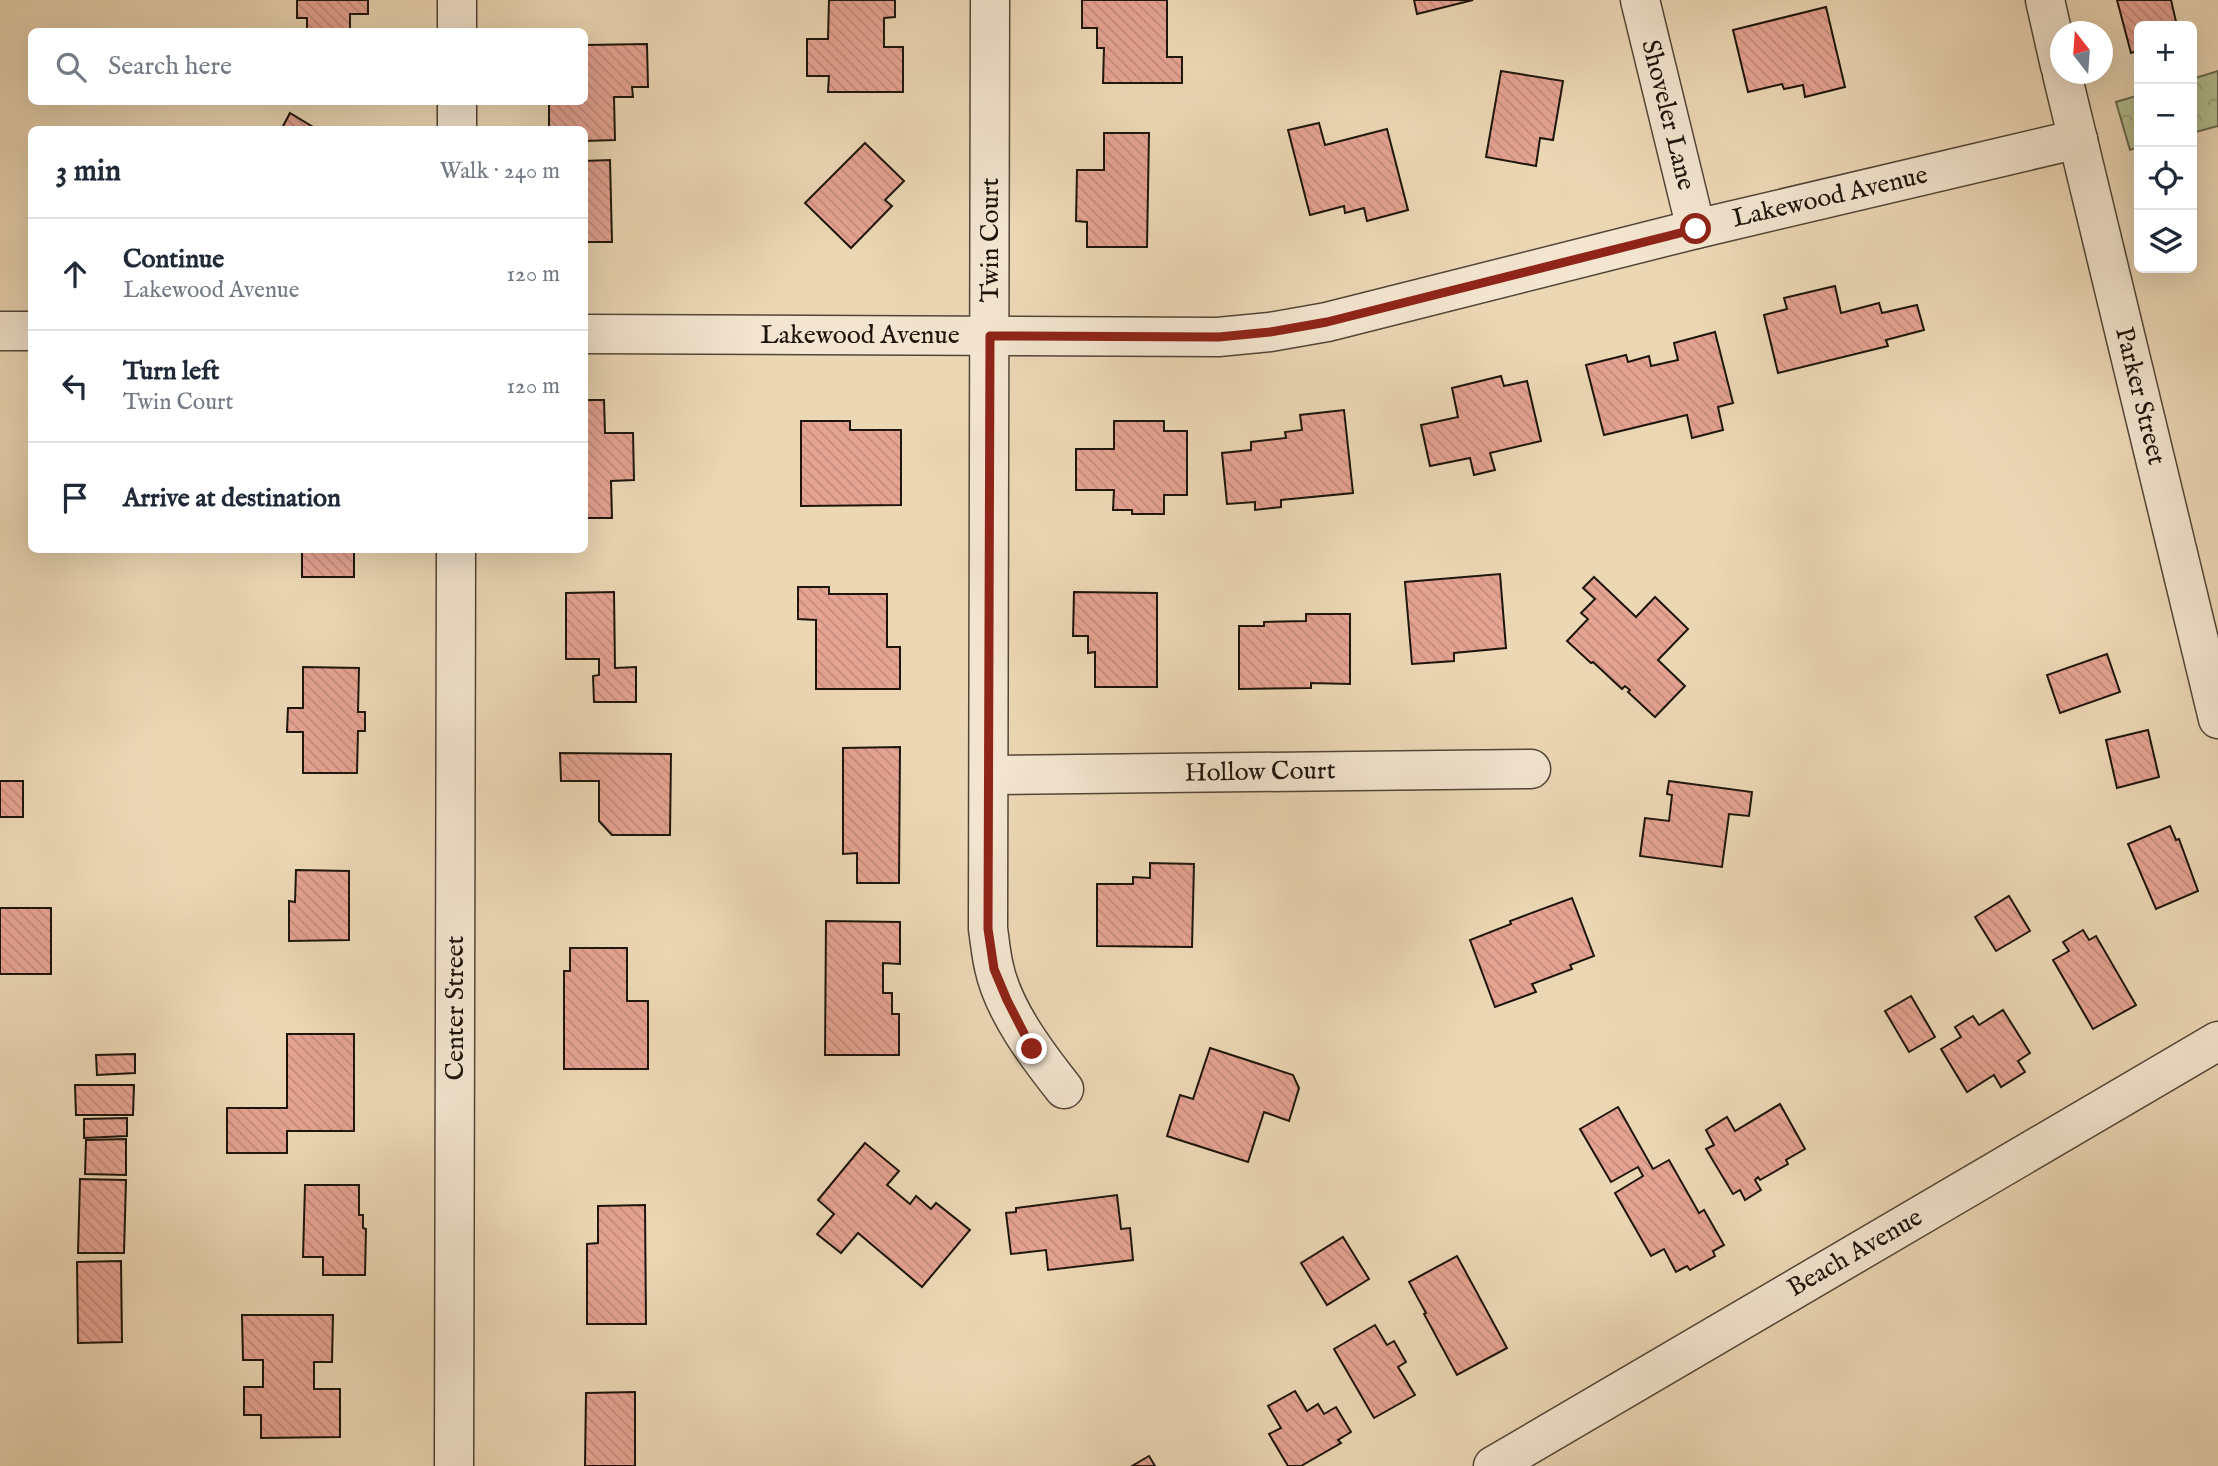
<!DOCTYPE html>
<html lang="en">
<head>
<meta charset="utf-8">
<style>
  body { margin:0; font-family:"IM FELL English",serif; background:#f6f6f7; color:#1f2937 }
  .controls { position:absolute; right:21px; top:21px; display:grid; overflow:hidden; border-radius:10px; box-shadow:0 7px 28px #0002 }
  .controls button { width:63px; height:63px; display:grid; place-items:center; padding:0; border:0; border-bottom:2px solid #e0e1e3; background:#fff; color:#1f2937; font:35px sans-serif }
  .compass { position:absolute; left:2050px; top:21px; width:63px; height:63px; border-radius:50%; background:#fff; box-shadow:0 7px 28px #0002; rotate:343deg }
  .stop { position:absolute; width:21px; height:21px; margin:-16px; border:5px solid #8f2418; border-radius:50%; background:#fff }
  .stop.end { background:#8f2418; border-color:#fff; box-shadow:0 2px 7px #0008 }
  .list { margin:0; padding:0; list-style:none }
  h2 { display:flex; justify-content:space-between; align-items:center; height:91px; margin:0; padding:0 28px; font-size:30px }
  h2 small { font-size:23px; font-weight:400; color:#747a83 }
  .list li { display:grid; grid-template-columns:46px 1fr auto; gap:21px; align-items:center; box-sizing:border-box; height:112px; padding:0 28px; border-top:2px solid #e0e1e3 }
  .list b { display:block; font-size:26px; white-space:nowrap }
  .list p { margin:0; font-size:23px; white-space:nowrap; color:#747a83 }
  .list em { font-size:23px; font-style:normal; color:#747a83 }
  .icon { flex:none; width:38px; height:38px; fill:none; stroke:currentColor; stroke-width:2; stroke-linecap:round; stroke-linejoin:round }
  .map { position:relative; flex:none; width:2218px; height:1466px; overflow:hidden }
  .search { position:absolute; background:#fff; box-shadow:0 7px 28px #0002; left:28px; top:28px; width:560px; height:77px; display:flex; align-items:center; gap:18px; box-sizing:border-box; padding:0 24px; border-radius:10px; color:#747a83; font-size:26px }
  .panel { position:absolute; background:#fff; box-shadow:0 7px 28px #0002; left:28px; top:126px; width:560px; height:427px; border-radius:10px }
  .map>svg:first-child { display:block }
</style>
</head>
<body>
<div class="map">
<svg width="2218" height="1466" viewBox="0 0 2218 1466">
  <defs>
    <pattern id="forest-crowns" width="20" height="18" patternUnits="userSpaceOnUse" patternTransform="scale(1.75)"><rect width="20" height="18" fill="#b5bf90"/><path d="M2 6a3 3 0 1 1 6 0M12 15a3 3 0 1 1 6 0" fill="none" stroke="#9ba37b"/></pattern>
    <pattern id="building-back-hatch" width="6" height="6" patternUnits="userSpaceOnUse" patternTransform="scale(1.75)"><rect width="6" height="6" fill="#e5a392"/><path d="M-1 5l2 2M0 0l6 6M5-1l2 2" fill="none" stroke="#c48b7d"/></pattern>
  </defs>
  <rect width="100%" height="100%" fill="#ecd7b5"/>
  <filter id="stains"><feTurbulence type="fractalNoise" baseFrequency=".00286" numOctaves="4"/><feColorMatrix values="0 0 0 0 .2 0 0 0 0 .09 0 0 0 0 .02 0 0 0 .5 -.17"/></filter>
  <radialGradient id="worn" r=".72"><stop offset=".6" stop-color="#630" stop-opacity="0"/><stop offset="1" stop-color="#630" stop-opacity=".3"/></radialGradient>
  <g fill="url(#forest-crowns)" stroke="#696a4e" stroke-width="2">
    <polygon points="2218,71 2218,126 2192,133 2192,79"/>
    <polygon points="2139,95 2139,147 2130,150 2116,102"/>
  </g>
  <g fill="url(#building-back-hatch)" stroke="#1d150b" stroke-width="2">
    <polygon points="297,0 368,0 368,14 350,14 350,32 307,32 307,18 297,18"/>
    <polygon points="829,0 895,0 895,17 884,18 884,47 903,47 903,92 828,92 829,76 807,76 807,39 828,39"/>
    <polygon points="1082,0 1167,0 1167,57 1182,57 1182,83 1103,83 1104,48 1097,48 1097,28 1082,28"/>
    <polygon points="1414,0 1473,0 1417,14"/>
    <polygon points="2117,0 2171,0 2177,26 2139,26 2139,50 2131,53"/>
    <polygon points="1826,7 1845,87 1805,97 1803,85 1784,89 1782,84 1748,92 1733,30"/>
    <polygon points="647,44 648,87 632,87 633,97 614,97 615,140 584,141 584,130 549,130 549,102 584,102 584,45"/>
    <polygon points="1501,71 1563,81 1553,140 1540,138 1536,166 1486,157"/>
    <polygon points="290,113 318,130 281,130"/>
    <polygon points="1319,123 1325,145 1387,129 1408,210 1367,221 1364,208 1345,213 1344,206 1310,215 1288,130"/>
    <polygon points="1104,133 1149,133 1147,247 1087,247 1087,222 1076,221 1077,170 1104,170"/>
    <polygon points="865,143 904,181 885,200 892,206 851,248 805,203"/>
    <polygon points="610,160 612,242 584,242 584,161"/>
    <polygon points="1835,286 1841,313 1879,303 1882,313 1917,305 1924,330 1886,340 1888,346 1778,373 1764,315 1787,309 1784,298"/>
    <polygon points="1715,332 1733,403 1718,407 1723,430 1692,438 1687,415 1604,435 1586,365 1626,355 1628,362 1649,356 1651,366 1678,360 1674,343"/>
    <polygon points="1501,376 1504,386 1527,381 1541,441 1490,453 1495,470 1474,475 1470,458 1430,466 1421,425 1458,417 1452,388"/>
    <polygon points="584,400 604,400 605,433 633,433 634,480 611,481 612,518 584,518"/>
    <polygon points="1344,410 1353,493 1281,500 1281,507 1255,510 1255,502 1227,504 1222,453 1251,450 1251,442 1286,438 1285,432 1302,430 1300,415"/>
    <polygon points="801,421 850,421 850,430 901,430 901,505 801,506"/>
    <polygon points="1114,421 1164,421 1164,431 1187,431 1187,495 1164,495 1164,514 1132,514 1132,510 1113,510 1114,490 1076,490 1076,449 1114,449"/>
    <rect x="302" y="550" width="52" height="27"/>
    <polygon points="1500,574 1506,648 1454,653 1454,661 1412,664 1405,582"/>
    <polygon points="1594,577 1636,617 1655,597 1688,629 1658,660 1685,686 1655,717 1628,692 1630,690 1625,686 1622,689 1593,662 1591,663 1567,641 1588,619 1581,613 1595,599 1583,588"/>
    <polygon points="798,587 829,587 829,594 887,594 887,647 900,647 900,689 816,689 816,620 798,619"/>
    <polygon points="614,592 615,668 636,667 636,702 594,702 593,676 599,675 599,659 566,659 566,593"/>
    <polygon points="1074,592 1157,593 1157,687 1095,687 1095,652 1088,653 1088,636 1073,636"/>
    <polygon points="1306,614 1350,614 1350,684 1311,683 1311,688 1239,689 1239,626 1264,626 1264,622 1306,621"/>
    <polygon points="2107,654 2120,692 2060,713 2047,675"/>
    <polygon points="303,667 359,668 358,712 365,712 365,731 358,731 357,773 303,773 303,732 287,732 288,708 303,708"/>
    <polygon points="2148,730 2159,777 2117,788 2106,740"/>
    <polygon points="900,747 899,883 857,883 857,853 843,854 843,748"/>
    <polygon points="560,753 671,754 670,835 612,835 599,821 599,781 561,781"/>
    <rect x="0" y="781" width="23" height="36"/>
    <polygon points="1669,781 1752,792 1749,816 1729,814 1722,867 1640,856 1645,818 1669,821 1672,795 1667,794"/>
    <polygon points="2170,826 2176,840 2179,839 2198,891 2156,909 2128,844"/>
    <polygon points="1150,863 1194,864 1192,947 1097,946 1097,884 1133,884 1133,877 1150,878"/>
    <polygon points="296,870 349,871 349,940 289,941 289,901 295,902"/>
    <polygon points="2009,896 2030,931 1996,951 1975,917"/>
    <polygon points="1572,898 1594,956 1570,965 1572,969 1532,984 1536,992 1495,1007 1470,940 1511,924 1510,921"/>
    <rect x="0" y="908" width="51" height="66"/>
    <polygon points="826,921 900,922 900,964 883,963 883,993 892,993 892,1014 899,1014 899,1055 825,1055"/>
    <polygon points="2083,930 2089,940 2096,936 2136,1005 2093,1029 2053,960 2069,951 2063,942"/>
    <polygon points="570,948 627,948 627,1001 648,1001 648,1069 564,1069 564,971 570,971"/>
    <polygon points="1911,996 1935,1037 1909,1052 1885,1011"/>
    <polygon points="2003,1010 2030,1053 2018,1061 2025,1072 2001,1087 1994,1075 1967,1092 1941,1049 1961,1037 1955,1027 1973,1016 1979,1025"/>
    <polygon points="287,1034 354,1034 354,1131 287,1131 287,1153 227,1153 227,1108 287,1108"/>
    <polygon points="1210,1048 1293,1075 1299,1088 1289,1121 1264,1112 1248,1162 1167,1136 1180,1095 1193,1099"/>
    <polygon points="135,1054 135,1073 97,1075 96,1055"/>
    <polygon points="75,1085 134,1085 133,1115 76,1115"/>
    <polygon points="1780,1104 1805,1149 1786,1160 1788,1164 1760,1180 1758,1177 1755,1180 1761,1190 1745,1200 1740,1190 1733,1194 1706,1149 1714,1145 1706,1130 1727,1117 1735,1131"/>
    <polygon points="1618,1107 1653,1169 1669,1160 1699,1213 1704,1210 1724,1245 1713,1251 1715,1256 1690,1270 1687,1266 1676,1272 1664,1249 1651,1256 1615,1193 1643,1176 1638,1167 1611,1182 1580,1129"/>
    <polygon points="127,1118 127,1136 84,1138 84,1119"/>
    <polygon points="126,1139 126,1175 85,1174 86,1140"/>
    <polygon points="865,1143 899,1171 887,1185 910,1204 916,1196 931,1209 936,1203 970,1230 922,1287 858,1233 841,1253 817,1234 834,1214 818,1200"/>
    <polygon points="80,1179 126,1180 124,1253 78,1253"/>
    <polygon points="305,1185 359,1185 359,1215 363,1215 363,1228 366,1229 365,1275 323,1275 323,1257 303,1257"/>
    <polygon points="1117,1195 1121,1229 1130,1228 1133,1260 1048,1270 1046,1250 1011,1254 1006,1213 1016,1212 1016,1208"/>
    <polygon points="645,1205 646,1324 587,1324 587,1244 598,1243 598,1206"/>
    <polygon points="1343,1237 1369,1279 1327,1305 1301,1263"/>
    <polygon points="1457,1256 1507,1348 1457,1375 1424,1314 1426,1313 1409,1282"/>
    <polygon points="121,1261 122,1342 78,1343 77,1262"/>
    <polygon points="242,1315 333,1315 332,1362 314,1362 314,1389 340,1389 340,1437 261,1438 261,1415 244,1415 244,1387 263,1387 263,1360 243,1360"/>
    <polygon points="1375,1325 1387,1345 1394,1341 1406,1362 1398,1367 1415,1395 1374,1418 1334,1349"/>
    <polygon points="1295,1391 1307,1411 1318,1404 1324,1414 1336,1407 1351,1432 1338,1440 1341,1443 1301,1466 1288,1466 1269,1434 1281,1428 1268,1406"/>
    <polygon points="635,1392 635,1466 585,1466 586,1393"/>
    <polygon points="1149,1456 1155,1466 1132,1466"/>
  </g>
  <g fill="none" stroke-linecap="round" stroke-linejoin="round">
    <defs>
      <g id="street">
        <path d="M 990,0 L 988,929 C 990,942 991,955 994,967 C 1003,1010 1037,1055 1064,1089"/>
        <polyline points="1640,0 1696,229"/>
        <polyline points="2045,0 2060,66"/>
        <polyline points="457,32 457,0"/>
        <polyline points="2062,74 2218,719"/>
        <polyline points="457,130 457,102"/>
        <polyline points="0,331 32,331"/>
        <polyline points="584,334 1218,337 1270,332 1327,322 1696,229 2078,139"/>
        <polyline points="989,775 1531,769"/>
        <polyline points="454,1466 456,550"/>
        <polyline points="1493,1466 2218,1041"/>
      </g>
    </defs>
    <use href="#street" stroke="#514636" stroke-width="41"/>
    <use href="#street" stroke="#f3e5cf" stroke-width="38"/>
  </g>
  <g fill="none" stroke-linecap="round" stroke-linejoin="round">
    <polyline stroke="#8f2418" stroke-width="9" points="1032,1049 1007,1000 994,969 988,929 990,336 1219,337 1270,332 1327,322 1696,229"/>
  </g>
  <g text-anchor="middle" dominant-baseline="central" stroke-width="5" stroke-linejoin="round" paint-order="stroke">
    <g font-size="26" fill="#1d150b" stroke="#f3e5cf">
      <text transform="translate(1668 115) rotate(76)">Shoveler Lane</text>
      <text transform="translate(1830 197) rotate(-13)">Lakewood Avenue</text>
      <text transform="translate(990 240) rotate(-90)">Twin Court</text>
      <text x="860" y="335">Lakewood Avenue</text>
      <text transform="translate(2140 396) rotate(76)">Parker Street</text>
      <text transform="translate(1260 772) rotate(-1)">Hollow Court</text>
      <text transform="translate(455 1008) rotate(-90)">Center Street</text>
      <text transform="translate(1855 1253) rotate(-30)">Beach Avenue</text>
    </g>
  </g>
  <rect width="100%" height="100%" filter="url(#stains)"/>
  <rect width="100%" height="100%" fill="url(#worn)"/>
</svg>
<div class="controls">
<button>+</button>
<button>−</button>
<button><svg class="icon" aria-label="locate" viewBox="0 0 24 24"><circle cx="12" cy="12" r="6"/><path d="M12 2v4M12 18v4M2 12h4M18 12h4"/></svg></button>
<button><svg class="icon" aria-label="layers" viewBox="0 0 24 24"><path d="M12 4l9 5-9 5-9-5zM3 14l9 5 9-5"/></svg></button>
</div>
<svg class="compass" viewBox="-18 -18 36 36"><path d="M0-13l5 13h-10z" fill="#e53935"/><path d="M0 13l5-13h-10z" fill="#747a83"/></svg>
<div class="stop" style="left:1696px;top:229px"></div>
<div class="stop end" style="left:1032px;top:1049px"></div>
<div class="search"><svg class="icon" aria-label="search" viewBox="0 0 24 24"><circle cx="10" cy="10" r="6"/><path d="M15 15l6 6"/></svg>Search here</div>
<section class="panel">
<h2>3 min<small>Walk · 240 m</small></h2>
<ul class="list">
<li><svg class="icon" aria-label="ahead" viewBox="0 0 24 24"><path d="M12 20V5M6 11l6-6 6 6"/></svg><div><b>Continue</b><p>Lakewood Avenue</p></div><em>120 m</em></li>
<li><svg class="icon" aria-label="left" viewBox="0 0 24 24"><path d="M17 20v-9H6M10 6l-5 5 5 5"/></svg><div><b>Turn left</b><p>Twin Court</p></div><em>120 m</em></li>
<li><svg class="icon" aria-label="arrive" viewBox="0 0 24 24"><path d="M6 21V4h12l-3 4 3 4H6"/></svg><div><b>Arrive at destination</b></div></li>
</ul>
</section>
</div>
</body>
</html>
